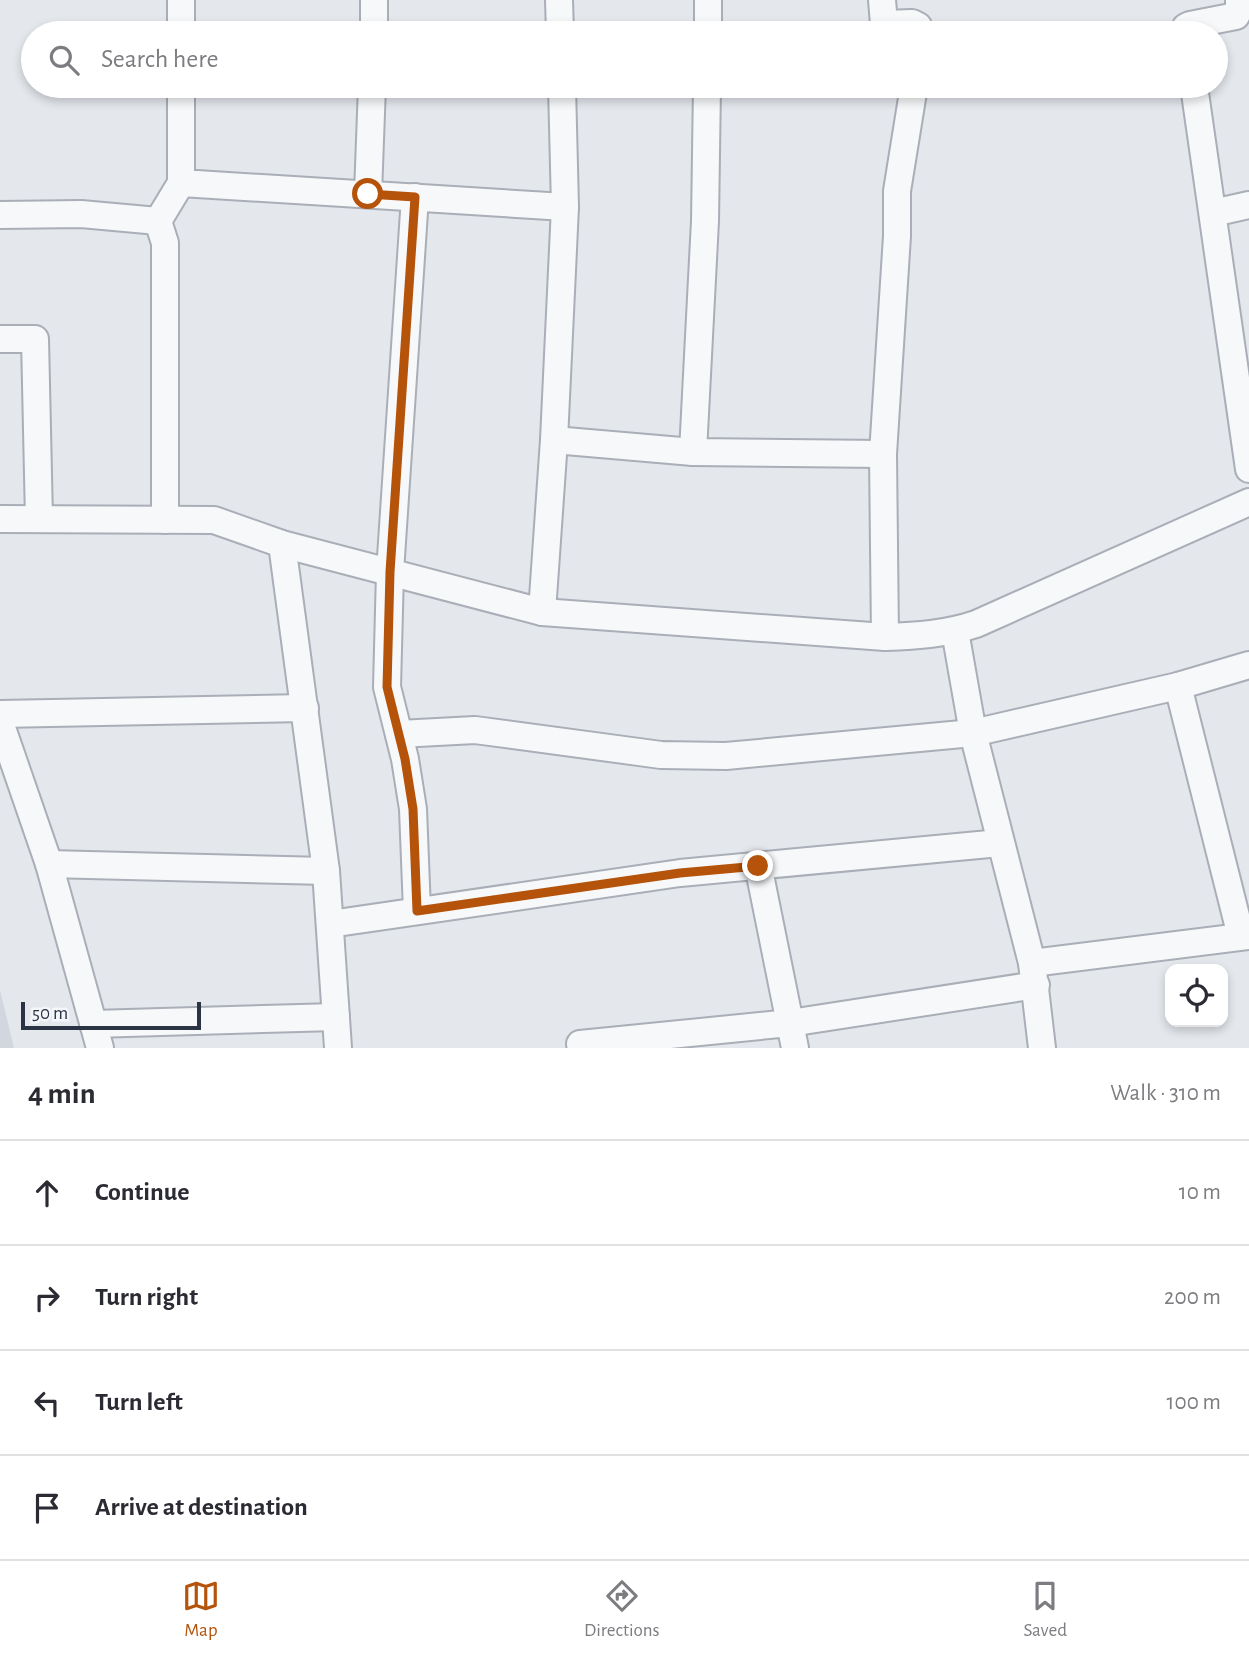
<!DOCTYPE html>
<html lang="en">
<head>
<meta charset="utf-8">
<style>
  body { margin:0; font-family:"Alegreya Sans",sans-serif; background:#f7f7f7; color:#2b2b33 }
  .controls { position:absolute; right:21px; bottom:21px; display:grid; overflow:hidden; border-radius:14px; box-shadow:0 4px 10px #0003 }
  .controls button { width:63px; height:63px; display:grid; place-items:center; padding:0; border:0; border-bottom:2px solid #e1e1e2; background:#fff; color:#2b2b33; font:35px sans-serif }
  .scale { position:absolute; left:21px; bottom:18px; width:180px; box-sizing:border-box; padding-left:7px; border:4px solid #2b3445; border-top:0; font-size:19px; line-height:24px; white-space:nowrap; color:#2b3445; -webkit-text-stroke:5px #f4f6f9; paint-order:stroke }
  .stop { position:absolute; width:21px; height:21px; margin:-16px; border:5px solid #b45309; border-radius:50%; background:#fff }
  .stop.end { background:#b45309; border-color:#fff; box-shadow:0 2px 7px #0008 }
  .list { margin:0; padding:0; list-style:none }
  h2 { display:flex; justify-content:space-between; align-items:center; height:91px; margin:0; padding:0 28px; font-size:30px }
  h2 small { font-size:23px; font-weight:400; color:#7c7c81 }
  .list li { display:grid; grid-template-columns:46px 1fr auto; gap:21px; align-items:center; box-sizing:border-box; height:105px; padding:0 28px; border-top:2px solid #e1e1e2 }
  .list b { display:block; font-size:26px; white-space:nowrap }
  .list em { font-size:23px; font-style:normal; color:#7c7c81 }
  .icon { flex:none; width:38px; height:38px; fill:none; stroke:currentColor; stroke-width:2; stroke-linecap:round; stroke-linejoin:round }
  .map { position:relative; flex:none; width:1249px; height:1048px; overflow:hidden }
  .search { position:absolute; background:#fff; box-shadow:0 4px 10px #0003; left:21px; right:21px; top:21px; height:77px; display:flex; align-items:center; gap:18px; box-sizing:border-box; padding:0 24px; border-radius:38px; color:#7c7c81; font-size:26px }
  .sheet { height:511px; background:#fff }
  nav { display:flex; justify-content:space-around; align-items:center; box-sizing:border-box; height:98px; border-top:2px solid #e1e1e2; background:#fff; font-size:19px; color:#7c7c81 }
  nav a { display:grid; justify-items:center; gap:4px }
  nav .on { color:#b45309 }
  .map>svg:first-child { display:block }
</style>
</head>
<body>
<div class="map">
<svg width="1249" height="1048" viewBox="0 0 1249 1048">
  <rect width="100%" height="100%" fill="#e4e7ec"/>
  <polygon fill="#d2d6de" points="0,990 14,1048 0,1048"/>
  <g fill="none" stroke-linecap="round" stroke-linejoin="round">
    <defs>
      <g id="minor">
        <polyline points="181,0 181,33"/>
        <polyline points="559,0 560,33"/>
        <polyline points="708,0 708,33"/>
        <polyline points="882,0 884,24 912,23 918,26 920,33"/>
        <polyline points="374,33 374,0"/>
        <polyline points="1186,33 1186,27 1190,25 1236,16 1239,10 1239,0"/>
        <polyline points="181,86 181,183 565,207"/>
        <polyline points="1194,86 1249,469"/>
        <polyline points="368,194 372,86"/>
        <polyline points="415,197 390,572 387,687 405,759 413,809 417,911"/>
        <polyline points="1213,213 1249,205"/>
        <polyline points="0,215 81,214 158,221"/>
        <polyline points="0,339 35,339 39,519"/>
        <polyline points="554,440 693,452 883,454 897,236 897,191 914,86"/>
        <polyline points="693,452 705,221 707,86"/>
        <polyline points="883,454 885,637"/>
        <path d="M 0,519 L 214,520 L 282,544 L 542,612 L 885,637 C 917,636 946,634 976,624 L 1249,502"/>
        <polyline points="165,520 165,243 158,221 181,183"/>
        <polyline points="282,544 326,871 338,1048"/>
        <polyline points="542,612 554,440 565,207 562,86"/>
        <polyline points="955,631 973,733 1032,963 1042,1048"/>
        <polyline points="1178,686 1241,936"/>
        <polyline points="0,714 305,708"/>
        <polyline points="0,722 49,864 100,1048"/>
        <polyline points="399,734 475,730 661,755 726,756 973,733 1178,686 1249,665"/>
        <polyline points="49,864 326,871"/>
        <polyline points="758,865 795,1048"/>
        <polyline points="330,924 680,873 1000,843"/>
        <polyline points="1032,963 1249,936"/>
        <polyline points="93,1024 336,1017"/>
        <polyline points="580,1044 790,1023 1036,985"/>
      </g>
    </defs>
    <use href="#minor" stroke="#a9aeb7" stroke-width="30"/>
    <use href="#minor" stroke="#f7f8fa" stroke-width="26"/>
  </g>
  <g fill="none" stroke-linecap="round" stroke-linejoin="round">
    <polyline stroke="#b45309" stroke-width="9" points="368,194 415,197 390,572 387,687 405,759 413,809 417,911 680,873 758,866"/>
  </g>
</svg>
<div class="controls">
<button><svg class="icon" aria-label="locate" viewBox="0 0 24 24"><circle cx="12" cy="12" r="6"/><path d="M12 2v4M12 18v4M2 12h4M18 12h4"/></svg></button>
</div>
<div class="scale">50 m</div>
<div class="stop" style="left:368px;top:194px"></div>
<div class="stop end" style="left:758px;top:866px"></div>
<div class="search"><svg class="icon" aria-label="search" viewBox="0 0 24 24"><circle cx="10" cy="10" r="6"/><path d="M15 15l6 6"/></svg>Search here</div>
</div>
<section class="sheet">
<h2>4 min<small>Walk · 310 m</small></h2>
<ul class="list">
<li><svg class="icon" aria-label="ahead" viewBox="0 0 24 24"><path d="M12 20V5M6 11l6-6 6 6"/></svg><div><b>Continue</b></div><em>10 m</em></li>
<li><svg class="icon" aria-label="right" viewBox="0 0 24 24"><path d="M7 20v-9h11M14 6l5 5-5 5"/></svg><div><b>Turn right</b></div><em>200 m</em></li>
<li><svg class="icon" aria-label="left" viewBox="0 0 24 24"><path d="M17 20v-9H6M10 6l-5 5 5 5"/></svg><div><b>Turn left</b></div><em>100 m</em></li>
<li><svg class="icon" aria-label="arrive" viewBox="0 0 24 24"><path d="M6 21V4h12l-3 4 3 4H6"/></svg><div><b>Arrive at destination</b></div></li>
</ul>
</section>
<nav>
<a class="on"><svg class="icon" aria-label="map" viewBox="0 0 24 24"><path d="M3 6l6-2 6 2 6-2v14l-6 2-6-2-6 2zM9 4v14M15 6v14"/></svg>Map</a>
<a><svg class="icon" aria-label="directions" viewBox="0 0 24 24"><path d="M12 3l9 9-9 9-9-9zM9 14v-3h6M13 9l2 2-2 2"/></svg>Directions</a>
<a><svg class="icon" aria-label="saved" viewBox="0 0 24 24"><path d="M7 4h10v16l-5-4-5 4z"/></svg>Saved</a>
</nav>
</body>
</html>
